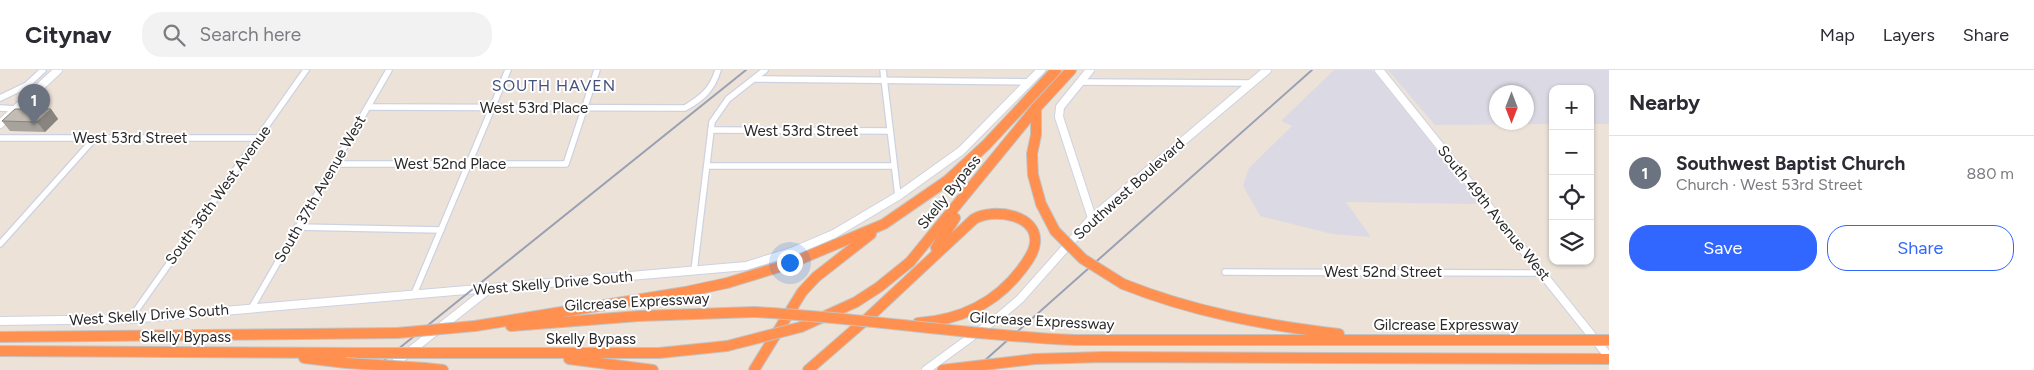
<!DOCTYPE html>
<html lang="en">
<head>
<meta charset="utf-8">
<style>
  body { margin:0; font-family:Figtree,sans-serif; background:#f2f2f3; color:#2b2b33 }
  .controls { position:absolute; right:15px; top:15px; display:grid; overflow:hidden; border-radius:10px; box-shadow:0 1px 4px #0004 }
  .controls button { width:45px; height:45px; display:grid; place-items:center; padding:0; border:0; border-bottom:1px solid #e1e1e2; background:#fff; color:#2b2b33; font:25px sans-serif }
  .compass { position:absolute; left:1489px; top:15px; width:45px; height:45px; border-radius:50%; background:#fff; box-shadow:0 1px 4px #0004; rotate:180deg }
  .you { position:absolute; left:789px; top:192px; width:18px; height:18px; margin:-12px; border:4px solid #fff; border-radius:50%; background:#1a73e8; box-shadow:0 0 0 8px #1a73e833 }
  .badge { display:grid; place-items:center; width:32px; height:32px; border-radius:50%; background:#3166ff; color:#fff; font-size:16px; font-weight:700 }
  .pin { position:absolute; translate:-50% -41px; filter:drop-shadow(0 1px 2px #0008) }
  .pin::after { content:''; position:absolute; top:26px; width:18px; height:15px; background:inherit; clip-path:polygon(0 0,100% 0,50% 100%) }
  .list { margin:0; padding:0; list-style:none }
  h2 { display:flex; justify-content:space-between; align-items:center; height:65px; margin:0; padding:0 20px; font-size:21px }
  h2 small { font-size:16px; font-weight:400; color:#7c7c81 }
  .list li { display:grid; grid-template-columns:32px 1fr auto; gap:15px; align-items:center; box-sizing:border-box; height:75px; padding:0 20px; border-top:1px solid #e1e1e2 }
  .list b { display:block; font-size:19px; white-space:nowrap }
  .list p { margin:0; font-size:16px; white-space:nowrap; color:#7c7c81 }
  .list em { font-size:16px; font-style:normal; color:#7c7c81 }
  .actions { display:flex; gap:10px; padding:15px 20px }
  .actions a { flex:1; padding:11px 0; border:1px solid #3166ff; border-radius:20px; text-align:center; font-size:18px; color:#3166ff }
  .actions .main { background:#3166ff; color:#fff }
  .icon { flex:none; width:28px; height:28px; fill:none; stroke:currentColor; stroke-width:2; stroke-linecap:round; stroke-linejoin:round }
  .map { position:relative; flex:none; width:1609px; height:300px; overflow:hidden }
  header { display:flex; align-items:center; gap:30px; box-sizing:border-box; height:70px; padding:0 25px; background:#fff; border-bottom:1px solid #e1e1e2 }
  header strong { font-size:24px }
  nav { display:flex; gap:28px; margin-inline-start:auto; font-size:18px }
  .search { width:350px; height:45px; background:#f2f2f3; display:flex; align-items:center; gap:12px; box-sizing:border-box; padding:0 18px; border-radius:20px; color:#7c7c81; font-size:19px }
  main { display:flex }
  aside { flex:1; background:#fff }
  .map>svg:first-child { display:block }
</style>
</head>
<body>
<header>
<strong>Citynav</strong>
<div class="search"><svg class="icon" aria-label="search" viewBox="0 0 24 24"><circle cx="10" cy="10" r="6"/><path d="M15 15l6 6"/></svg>Search here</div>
<nav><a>Map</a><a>Layers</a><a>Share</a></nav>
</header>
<main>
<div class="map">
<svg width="1609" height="300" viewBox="0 0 1609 300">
  <rect width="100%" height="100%" fill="#ece2d8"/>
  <g fill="#dbd9e3" fill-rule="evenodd">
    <polygon points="1334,0 1372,0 1480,134 1346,132 1371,167 1332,164 1260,146 1243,116 1249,98 1292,56 1281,51"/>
    <path d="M 1388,0 L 1609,0 L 1609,54 L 1590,54 L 1590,19 L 1553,19 L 1553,54 L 1435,55 ZM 1496,22 L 1526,22 L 1526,52 L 1496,52 Z"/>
  </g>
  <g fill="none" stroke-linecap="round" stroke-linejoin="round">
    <defs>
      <g id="street">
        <polyline points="883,0 898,126"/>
        <polyline points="755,9 1030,12"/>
        <polyline points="1080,12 1251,13"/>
        <polyline points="0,28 27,15 43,0"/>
        <path d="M 368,37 L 685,38 C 702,28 712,20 718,0"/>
        <polyline points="0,38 17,39"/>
        <polyline points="711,60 890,61"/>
        <polyline points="0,68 259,68"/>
        <polyline points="334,94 566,94 597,0"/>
        <polyline points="708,96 894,96"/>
        <polyline points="297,157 441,160"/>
        <polyline points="0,174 94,69"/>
        <polyline points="694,201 712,52 728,29 765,0"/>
        <polyline points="1225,202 1542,203"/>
        <polyline points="414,224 508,0"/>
        <polyline points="252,237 389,0"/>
        <polyline points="130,249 306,0"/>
      </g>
      <g id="secondary">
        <polyline points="1090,0 1060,37 1059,47 1092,148"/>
        <polyline points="1379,0 1609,287"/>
        <polyline points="0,54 58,0"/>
        <polyline points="0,251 130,249 746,196 794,181 834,164 898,126 961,81 1041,0"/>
        <polyline points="390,297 489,219"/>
        <polyline points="926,300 1000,246 1020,229 1092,148 1267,0"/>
      </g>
      <g id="highway">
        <polyline points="1036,38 1036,65 1032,84 1033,105 1041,134 1055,161"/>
        <polyline points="936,178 955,148"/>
        <path d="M 1123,214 C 1193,242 1264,255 1339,264"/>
        <polyline points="475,256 685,222 727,213 789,194 884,154 948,110 986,75 1056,0"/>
        <polyline points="511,256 639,246 754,242"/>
        <polyline points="801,257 856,232 879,217 910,192 1036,38 1071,0"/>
        <polyline points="0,267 397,263"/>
        <polyline points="1076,270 1572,270"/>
        <polyline points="0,281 358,283"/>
        <polyline points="442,283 659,283 727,276"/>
        <polyline points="304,288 346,293"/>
        <polyline points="569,289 653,300"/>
        <polyline points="1035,289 1103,287 1609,289"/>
        <polyline points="425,298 443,300"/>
        <polyline points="754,300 802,222 816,207 871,164"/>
        <path d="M 808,300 L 869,247 L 974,149 C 993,138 1038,144 1035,173 C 1034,183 1027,192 1021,200 C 995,234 960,250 918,253"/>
      </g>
    </defs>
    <use href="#street" stroke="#cdd2e3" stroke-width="8"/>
    <use href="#secondary" stroke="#cdd2e3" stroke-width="10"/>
    <use href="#highway" stroke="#c3c3c3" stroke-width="12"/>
    <use href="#street" stroke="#fff" stroke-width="5.5"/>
    <use href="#secondary" stroke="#fff" stroke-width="8"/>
    <use href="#highway" stroke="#ff904f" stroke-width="10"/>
    <g stroke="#9aa0b4" stroke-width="2">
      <polyline points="372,300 746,0"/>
      <polyline points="974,300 1312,0"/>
    </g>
    <defs>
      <g id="highway-bridge">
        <polyline points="1055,161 1083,189 1123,214"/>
        <path d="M 754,242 C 862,247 968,266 1076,270"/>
        <polyline points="397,263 475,256"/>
        <polyline points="1572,270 1609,270"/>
        <polyline points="727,276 801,257"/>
        <polyline points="358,283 442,283"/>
        <polyline points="346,293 425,298"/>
        <polyline points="942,300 1035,289"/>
      </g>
    </defs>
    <use href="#highway-bridge" stroke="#c3c3c3" stroke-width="12" stroke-linecap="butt"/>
    <use href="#highway-bridge" stroke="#ff904f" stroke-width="10"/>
  </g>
  <polygon fill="#a8a29c" points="51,39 58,49 45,62 10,61 2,51"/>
  <polygon fill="#88847f" points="51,39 58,49 45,62 37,52"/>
  <polygon fill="#c3bcb5" stroke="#88847f" points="15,39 51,39 37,52 2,51"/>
  <g text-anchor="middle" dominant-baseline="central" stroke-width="4" stroke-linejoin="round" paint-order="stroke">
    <g font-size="15" fill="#282828" stroke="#fff">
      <text x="534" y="38">West 53rd Place</text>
      <text x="801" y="61">West 53rd Street</text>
      <text x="130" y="68">West 53rd Street</text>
      <text x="450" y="94">West 52nd Place</text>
      <text transform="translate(320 119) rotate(-60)">South 37th Avenue West</text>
      <text transform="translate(1129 119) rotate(-42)">Southwest Boulevard</text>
      <text transform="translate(949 122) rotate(-51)">Skelly Bypass</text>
      <text transform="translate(218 125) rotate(-54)">South 36th West Avenue</text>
      <text transform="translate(1494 143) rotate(51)">South 49th Avenue West</text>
      <text x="1383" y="202">West 52nd Street</text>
      <text transform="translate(553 213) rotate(-5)">West Skelly Drive South</text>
      <text transform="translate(637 232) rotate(-3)">Gilcrease Expressway</text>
      <text transform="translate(149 245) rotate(-4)">West Skelly Drive South</text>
      <text transform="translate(1042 251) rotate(3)">Gilcrease Expressway</text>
      <text x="1446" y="255">Gilcrease Expressway</text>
      <text x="186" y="267">Skelly Bypass</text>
      <text x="591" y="269">Skelly Bypass</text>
    </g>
    <g font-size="16" letter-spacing="1" fill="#45527c" stroke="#fff">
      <text x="554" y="15">SOUTH HAVEN</text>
    </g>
  </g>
</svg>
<div class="controls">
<button>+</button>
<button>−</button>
<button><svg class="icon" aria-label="locate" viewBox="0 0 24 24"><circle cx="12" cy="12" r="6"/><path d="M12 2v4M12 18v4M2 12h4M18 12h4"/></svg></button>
<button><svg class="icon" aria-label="layers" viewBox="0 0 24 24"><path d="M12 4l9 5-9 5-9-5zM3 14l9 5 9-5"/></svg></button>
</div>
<svg class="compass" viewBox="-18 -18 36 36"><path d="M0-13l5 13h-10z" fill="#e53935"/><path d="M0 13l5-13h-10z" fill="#7c7c81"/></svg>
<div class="you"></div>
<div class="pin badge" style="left:34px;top:55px;background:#6b7280">1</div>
</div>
<aside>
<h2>Nearby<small></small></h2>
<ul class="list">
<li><span class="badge" style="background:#6b7280">1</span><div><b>Southwest Baptist Church</b><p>Church · West 53rd Street</p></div><em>880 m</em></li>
</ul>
<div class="actions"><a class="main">Save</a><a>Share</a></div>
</aside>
</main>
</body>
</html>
